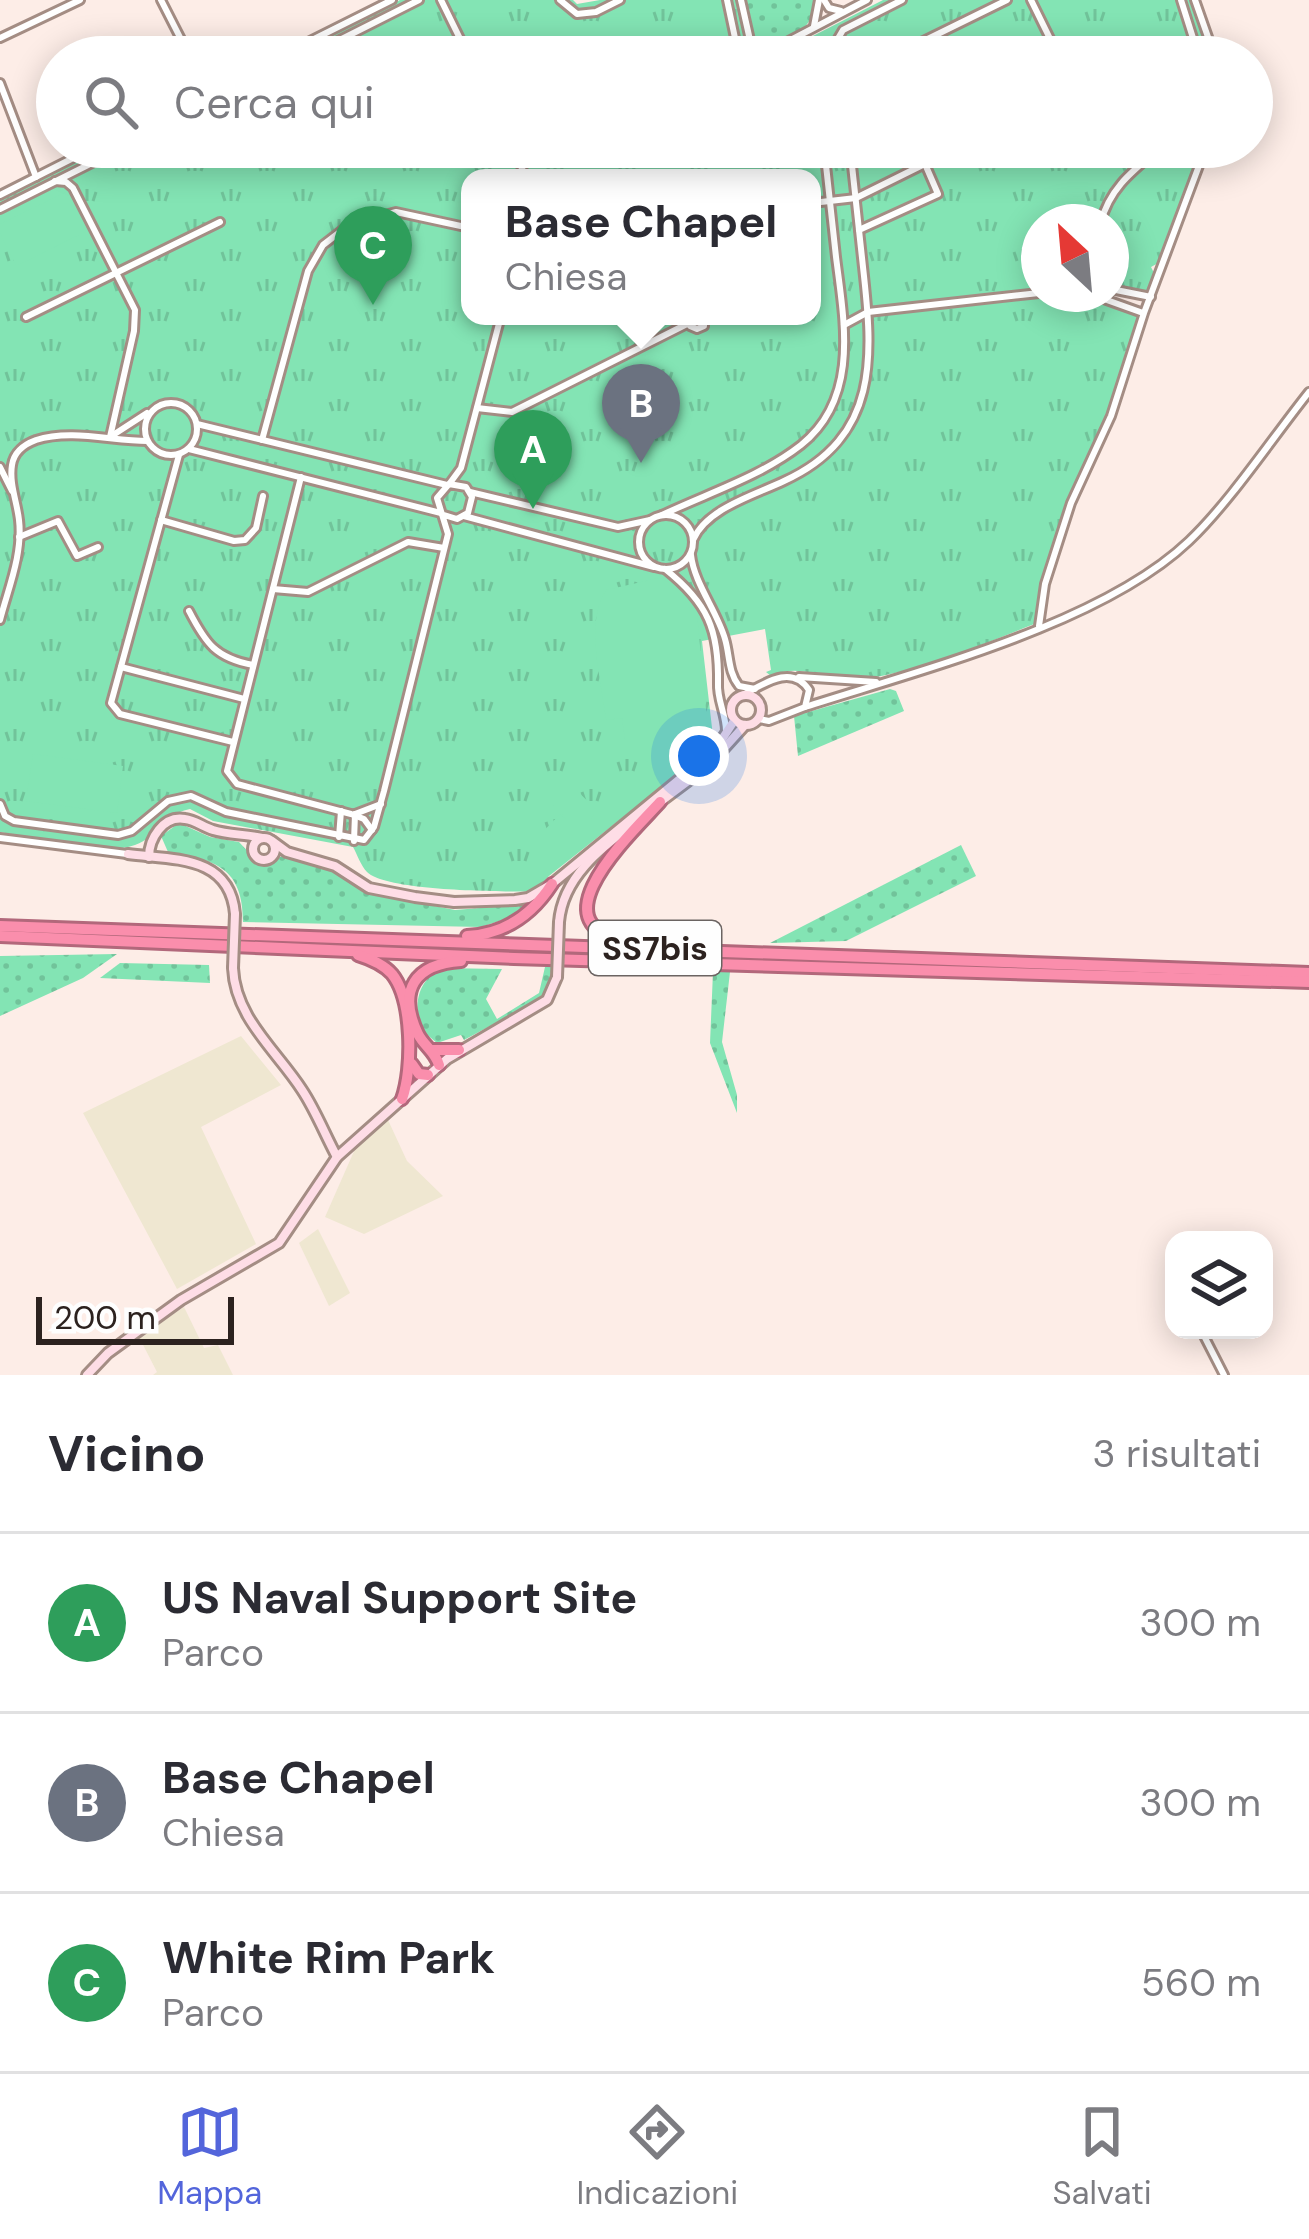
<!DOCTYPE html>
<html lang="it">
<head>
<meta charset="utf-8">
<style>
  body { margin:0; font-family:"DM Sans",sans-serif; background:#f7f7f7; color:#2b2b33 }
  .controls { position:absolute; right:36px; bottom:36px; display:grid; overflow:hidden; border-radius:24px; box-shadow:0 6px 30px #0003 }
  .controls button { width:108px; height:108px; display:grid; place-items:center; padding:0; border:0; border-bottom:3px solid #e1e1e2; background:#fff; color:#2b2b33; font:60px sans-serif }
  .compass { position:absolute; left:1021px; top:204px; width:108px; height:108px; border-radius:50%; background:#fff; box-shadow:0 6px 30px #0003; rotate:334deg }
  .scale { position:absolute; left:36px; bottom:30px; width:198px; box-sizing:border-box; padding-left:12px; border:6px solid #2c221f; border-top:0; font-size:33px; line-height:42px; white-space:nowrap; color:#2c221f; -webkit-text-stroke:9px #fefefe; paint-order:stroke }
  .you { position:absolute; left:699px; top:756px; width:42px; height:42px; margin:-30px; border:9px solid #fff; border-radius:50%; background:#1a73e8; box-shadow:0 0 0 18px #1a73e833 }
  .badge { display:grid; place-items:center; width:78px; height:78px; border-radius:50%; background:#5365db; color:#fff; font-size:39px; font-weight:700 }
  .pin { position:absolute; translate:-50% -99px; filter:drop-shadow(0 3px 6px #0008) }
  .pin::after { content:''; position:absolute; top:63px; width:42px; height:36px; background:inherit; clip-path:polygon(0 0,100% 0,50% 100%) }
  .popup { position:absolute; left:461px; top:169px; width:360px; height:156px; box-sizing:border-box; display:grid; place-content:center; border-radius:24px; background:#fff; filter:drop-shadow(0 3px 9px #0005); font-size:39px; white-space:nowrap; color:#7c7c81 }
  .popup b { font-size:45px; color:#2b2b33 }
  .popup::after { content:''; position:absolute; left:50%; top:100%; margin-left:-24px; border:24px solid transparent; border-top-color:#fff }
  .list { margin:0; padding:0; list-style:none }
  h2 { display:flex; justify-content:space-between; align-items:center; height:156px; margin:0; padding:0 48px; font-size:51px }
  h2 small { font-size:39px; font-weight:400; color:#7c7c81 }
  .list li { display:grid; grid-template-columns:78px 1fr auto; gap:36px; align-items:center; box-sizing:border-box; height:180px; padding:0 48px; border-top:3px solid #e1e1e2 }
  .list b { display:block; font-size:45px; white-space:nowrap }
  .list p { margin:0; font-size:39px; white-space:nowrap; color:#7c7c81 }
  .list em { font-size:39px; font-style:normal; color:#7c7c81 }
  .icon { flex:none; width:66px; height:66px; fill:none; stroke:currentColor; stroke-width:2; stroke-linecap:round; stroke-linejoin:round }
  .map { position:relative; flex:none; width:1309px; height:1375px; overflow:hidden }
  .search { position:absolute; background:#fff; box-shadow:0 6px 30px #0003; left:36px; right:36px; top:36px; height:132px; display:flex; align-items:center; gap:30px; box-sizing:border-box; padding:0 42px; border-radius:66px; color:#7c7c81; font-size:45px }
  .sheet { height:696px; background:#fff }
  nav { display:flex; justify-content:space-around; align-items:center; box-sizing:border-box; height:168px; border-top:3px solid #e1e1e2; background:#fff; font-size:33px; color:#7c7c81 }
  nav a { display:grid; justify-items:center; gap:6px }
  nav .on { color:#5365db }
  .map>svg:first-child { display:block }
</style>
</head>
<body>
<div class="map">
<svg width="1309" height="1375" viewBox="0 0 1309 1375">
  <defs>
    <pattern id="grass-dots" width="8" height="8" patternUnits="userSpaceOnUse" patternTransform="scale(3)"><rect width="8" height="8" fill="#83e4b4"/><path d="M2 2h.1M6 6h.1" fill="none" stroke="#71c39a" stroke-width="1.8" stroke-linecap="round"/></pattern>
    <pattern id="park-tufts" width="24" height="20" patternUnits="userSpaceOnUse" patternTransform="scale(3)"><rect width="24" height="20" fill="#83e4b4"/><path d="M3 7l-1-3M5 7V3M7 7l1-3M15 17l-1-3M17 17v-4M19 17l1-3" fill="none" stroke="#71c39a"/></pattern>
  </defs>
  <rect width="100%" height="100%" fill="#fdede7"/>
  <g fill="#efe7d1">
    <polygon points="241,1036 281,1085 201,1127 256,1244 177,1289 83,1113"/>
    <polygon points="388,1120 407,1161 443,1196 364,1234 325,1217 355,1149"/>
    <polygon points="318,1229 350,1293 329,1306 299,1243"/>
    <polygon points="184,1307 204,1348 218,1345 233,1375 153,1375 157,1372 139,1337"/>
  </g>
  <g fill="url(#grass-dots)">
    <path d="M 746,0 L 813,0 C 817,31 787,38 764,50 L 756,46 Z"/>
    <polygon points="890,689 896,691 904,711 798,756 794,716"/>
    <path d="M 179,823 L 210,837 L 239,842 L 257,861 L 267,864 L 282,856 L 334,871 L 363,892 L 455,910 L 528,904 L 539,897 L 515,916 L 481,927 L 243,922 C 243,867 215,860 168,852 L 161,836 Z"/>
    <polygon points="961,845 976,876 846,941 770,943"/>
    <polygon points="117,954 83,978 0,1016 0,956"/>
    <polygon points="120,963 209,965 210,983 100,978"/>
    <path d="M 545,967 L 552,967 L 546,996 L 464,1040 L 461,1035 L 437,1043 L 419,1028 C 415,1001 417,984 440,968 L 502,969 L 486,999 L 497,1019 L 539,993 Z"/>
    <polygon points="713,972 730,972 722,1042 737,1095 737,1113 710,1043"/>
  </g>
  <g fill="url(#park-tufts)" fill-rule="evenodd">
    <polygon points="400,0 573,0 577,4 600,0 736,0 749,57 286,57"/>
    <polygon points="883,0 1191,0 1209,57 772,57"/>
    <path d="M 106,147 L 1204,147 L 1160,262 L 1151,267 L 1155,275 L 1145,296 L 1115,291 L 1112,303 L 1142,311 L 1106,422 L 1056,533 L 1037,623 C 980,645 924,670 864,679 C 832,684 802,661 771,676 L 766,672 L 771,670 L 765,629 L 702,641 L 714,745 L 549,876 L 535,892 C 503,891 388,892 367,872 C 361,866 357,854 353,847 L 213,821 L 190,809 C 156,817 160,836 135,845 C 103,857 35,838 0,832 L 0,200 ZM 470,178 L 812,178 L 812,316 L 470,316 ZM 1039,222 L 1111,222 L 1111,294 L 1039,294 Z"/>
  </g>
  <g fill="#83e4b4">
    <polygon points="68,191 87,231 16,266 0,233 0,224"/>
    <path d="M 659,578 C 679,585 688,595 697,614 L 708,730 L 704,745 L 676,764 L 646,761 L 625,739 L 622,718 L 606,720 C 602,681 584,623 606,590 Z"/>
    <polygon points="33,754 123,766 117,813 26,801"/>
    <polygon points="571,785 598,811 548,863 530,845 560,814 566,819 553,805"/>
  </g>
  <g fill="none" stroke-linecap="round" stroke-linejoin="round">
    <defs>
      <g id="street">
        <polyline points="161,0 190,57"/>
        <polyline points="441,0 469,57"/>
        <polyline points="560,0 577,14 596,12 620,0"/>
        <polyline points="727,0 739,57"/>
        <polyline points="741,0 752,49 762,55 867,0"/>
        <polyline points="824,0 829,8 841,11"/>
        <polyline points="1031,0 1059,57"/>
        <polyline points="1181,0 1199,57"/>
        <polyline points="1195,0 1215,57"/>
        <polyline points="814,26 819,0"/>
        <polyline points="0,38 80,0"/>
        <polyline points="278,57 392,0"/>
        <polyline points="306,57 419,0"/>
        <polyline points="827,57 843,30 902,0"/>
        <polyline points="891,57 1007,0"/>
        <polyline points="0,83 36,177"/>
        <polyline points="513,147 526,178"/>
        <polyline points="55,181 66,182 73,188 135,310 134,331 110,437"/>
        <polyline points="0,195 95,147"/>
        <polyline points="812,203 856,198 959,147"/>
        <polyline points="0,209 124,147"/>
        <path d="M 1101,222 C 1110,187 1134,170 1161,147"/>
        <polyline points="859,230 938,194 925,164"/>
        <polyline points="1111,289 1151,297"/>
        <polyline points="1090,294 1143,313"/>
        <polyline points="689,316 690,326 697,329 704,326 704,316"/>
        <polyline points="26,317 220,222"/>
        <polyline points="844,325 868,312 1039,293"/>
        <circle cx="171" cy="429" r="26"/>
        <polyline points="477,408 512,412 689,323"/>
        <polyline points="197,424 447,485"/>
        <polyline points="110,437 147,413"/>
        <polyline points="262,440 308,271 323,245 349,225 396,212 470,228"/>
        <polyline points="189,449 441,513"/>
        <polyline points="179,455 111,703 120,714 233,742"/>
        <polyline points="0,467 12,491"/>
        <polyline points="301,477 227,771 237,784 351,814 364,819 372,830"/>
        <polyline points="450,483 461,468 501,316"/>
        <polyline points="470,492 618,527 650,520"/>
        <path d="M 662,515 C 708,493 760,477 801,445 C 860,398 844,321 836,257 C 832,220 828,184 824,147"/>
        <circle cx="666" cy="542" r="27"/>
        <polyline points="464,516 654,567"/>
        <polyline points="161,520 234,541 245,540 256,528 263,496"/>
        <polyline points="19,537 58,521 77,556 98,547"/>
        <path d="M 693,540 C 707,508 755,495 784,481 C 880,437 873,356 863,267 C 859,227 854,187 850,147"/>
        <path d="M 691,555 C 694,583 717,611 725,639 C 730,656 728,672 739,686 L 755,689"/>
        <path d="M 665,569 C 708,603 719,630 718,684 C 717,699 726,715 726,731"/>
        <polyline points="273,589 308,592 408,542 444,548"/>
        <path d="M 189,611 C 206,644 216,658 253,665"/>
        <path d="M 0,620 C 8,589 23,554 19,520 C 17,502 9,483 12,465 C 14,452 25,444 36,440 C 71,429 112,441 147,441"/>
        <polyline points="1039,626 1045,584 1071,503 1111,416 1144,313 1206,147"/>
        <polyline points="121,667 244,699"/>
        <polyline points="799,677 876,682"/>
        <path d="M 743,695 C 765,683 792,664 809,690 L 805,707 L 769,721 L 759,719"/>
        <path d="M 805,707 C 920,670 1102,624 1189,541 C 1230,502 1273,437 1309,392"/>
        <polyline points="0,804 5,816 14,821 118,835 132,831 168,801 191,796 226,812 364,840 374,827 384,791 448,534 437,498 449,484 466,487 472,497 468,513 457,519 444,515"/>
        <polyline points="355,814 381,804"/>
        <polyline points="339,837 341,811"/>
        <polyline points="0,838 127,854"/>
        <polyline points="354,841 355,814"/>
        <polyline points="1201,1330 1224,1375"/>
      </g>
      <g id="secondary">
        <circle cx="746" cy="710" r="15"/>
        <polyline points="656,805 708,766 745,725"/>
        <circle cx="264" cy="849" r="11"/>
        <polyline points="272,841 287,852 335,866 369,888 415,897 454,902 515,900 528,898 552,884 715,750 734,721"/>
        <path d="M 128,854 C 174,860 230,855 235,914"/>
        <path d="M 149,857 C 149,839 163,815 185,819 C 195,820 203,827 213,830 C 229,835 246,834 262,838"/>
        <path d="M 559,922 C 563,875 604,846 640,818"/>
        <path d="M 233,968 C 235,1018 277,1051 302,1090 C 316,1111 325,1135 337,1157"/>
        <polyline points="87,1375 108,1353 181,1300 279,1243 337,1157 447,1059 547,1000 557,977"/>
      </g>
      <g id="highway">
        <polyline points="0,926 1309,973"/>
        <polyline points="0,936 514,958 1309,982"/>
        <path d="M 467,936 C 505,934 532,915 552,884"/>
        <path d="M 626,941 C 533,924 632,833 660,802"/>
        <path d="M 358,955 C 371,959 383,964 392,974 C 413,1000 413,1069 402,1099"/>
        <polyline points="432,1050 459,1050"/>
        <polyline points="412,1064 419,1074 428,1075"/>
        <path d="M 439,1065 C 435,1051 424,1046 418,1034 C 397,990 415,964 461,961"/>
      </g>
    </defs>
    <use href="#street" stroke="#a48d84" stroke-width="12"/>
    <use href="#secondary" stroke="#a48d84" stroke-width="14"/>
    <use href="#highway" stroke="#b2687b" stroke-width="16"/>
    <use href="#street" stroke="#fff" stroke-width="6"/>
    <use href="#secondary" stroke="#fedde6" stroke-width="8"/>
    <use href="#highway" stroke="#fa8eac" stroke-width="10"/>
    <defs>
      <g id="secondary-bridge">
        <polyline points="233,968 235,914"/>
        <polyline points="557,977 559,922"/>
      </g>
    </defs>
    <use href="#secondary-bridge" stroke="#a48d84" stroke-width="14" stroke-linecap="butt"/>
    <use href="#secondary-bridge" stroke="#fedde6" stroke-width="8"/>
  </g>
  <g text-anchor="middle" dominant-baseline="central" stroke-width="9" stroke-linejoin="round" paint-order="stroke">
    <rect fill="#fefefe" stroke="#6b6462" stroke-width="3" x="589" y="921" width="132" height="54" rx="9"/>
    <g font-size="33" font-weight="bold" fill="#2c221f">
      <text x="655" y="948">SS7bis</text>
    </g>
  </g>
</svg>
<div class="controls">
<button><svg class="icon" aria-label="layers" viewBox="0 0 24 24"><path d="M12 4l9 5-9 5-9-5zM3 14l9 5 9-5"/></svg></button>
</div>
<svg class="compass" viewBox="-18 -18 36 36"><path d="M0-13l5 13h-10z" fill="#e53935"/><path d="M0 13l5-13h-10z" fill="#7c7c81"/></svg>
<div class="scale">200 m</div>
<div class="you"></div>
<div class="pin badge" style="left:533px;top:509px;background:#2e9e5b">A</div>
<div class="pin badge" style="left:641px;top:463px;background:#6b7280">B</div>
<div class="popup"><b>Base Chapel</b>Chiesa</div>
<div class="pin badge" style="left:373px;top:305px;background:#2e9e5b">C</div>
<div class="search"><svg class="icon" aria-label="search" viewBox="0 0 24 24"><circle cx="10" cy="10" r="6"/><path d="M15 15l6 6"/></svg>Cerca qui</div>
</div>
<section class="sheet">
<h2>Vicino<small>3 risultati</small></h2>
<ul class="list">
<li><span class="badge" style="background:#2e9e5b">A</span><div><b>US Naval Support Site</b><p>Parco</p></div><em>300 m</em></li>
<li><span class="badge" style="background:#6b7280">B</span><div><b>Base Chapel</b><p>Chiesa</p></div><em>300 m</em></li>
<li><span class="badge" style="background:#2e9e5b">C</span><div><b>White Rim Park</b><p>Parco</p></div><em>560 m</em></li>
</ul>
</section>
<nav>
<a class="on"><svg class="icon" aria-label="map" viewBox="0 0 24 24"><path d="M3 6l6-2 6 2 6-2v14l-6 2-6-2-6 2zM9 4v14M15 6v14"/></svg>Mappa</a>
<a><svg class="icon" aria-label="directions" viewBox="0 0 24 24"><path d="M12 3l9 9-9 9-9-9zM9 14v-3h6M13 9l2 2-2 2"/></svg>Indicazioni</a>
<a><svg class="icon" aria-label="saved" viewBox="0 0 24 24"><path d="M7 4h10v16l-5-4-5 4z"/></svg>Salvati</a>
</nav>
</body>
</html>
